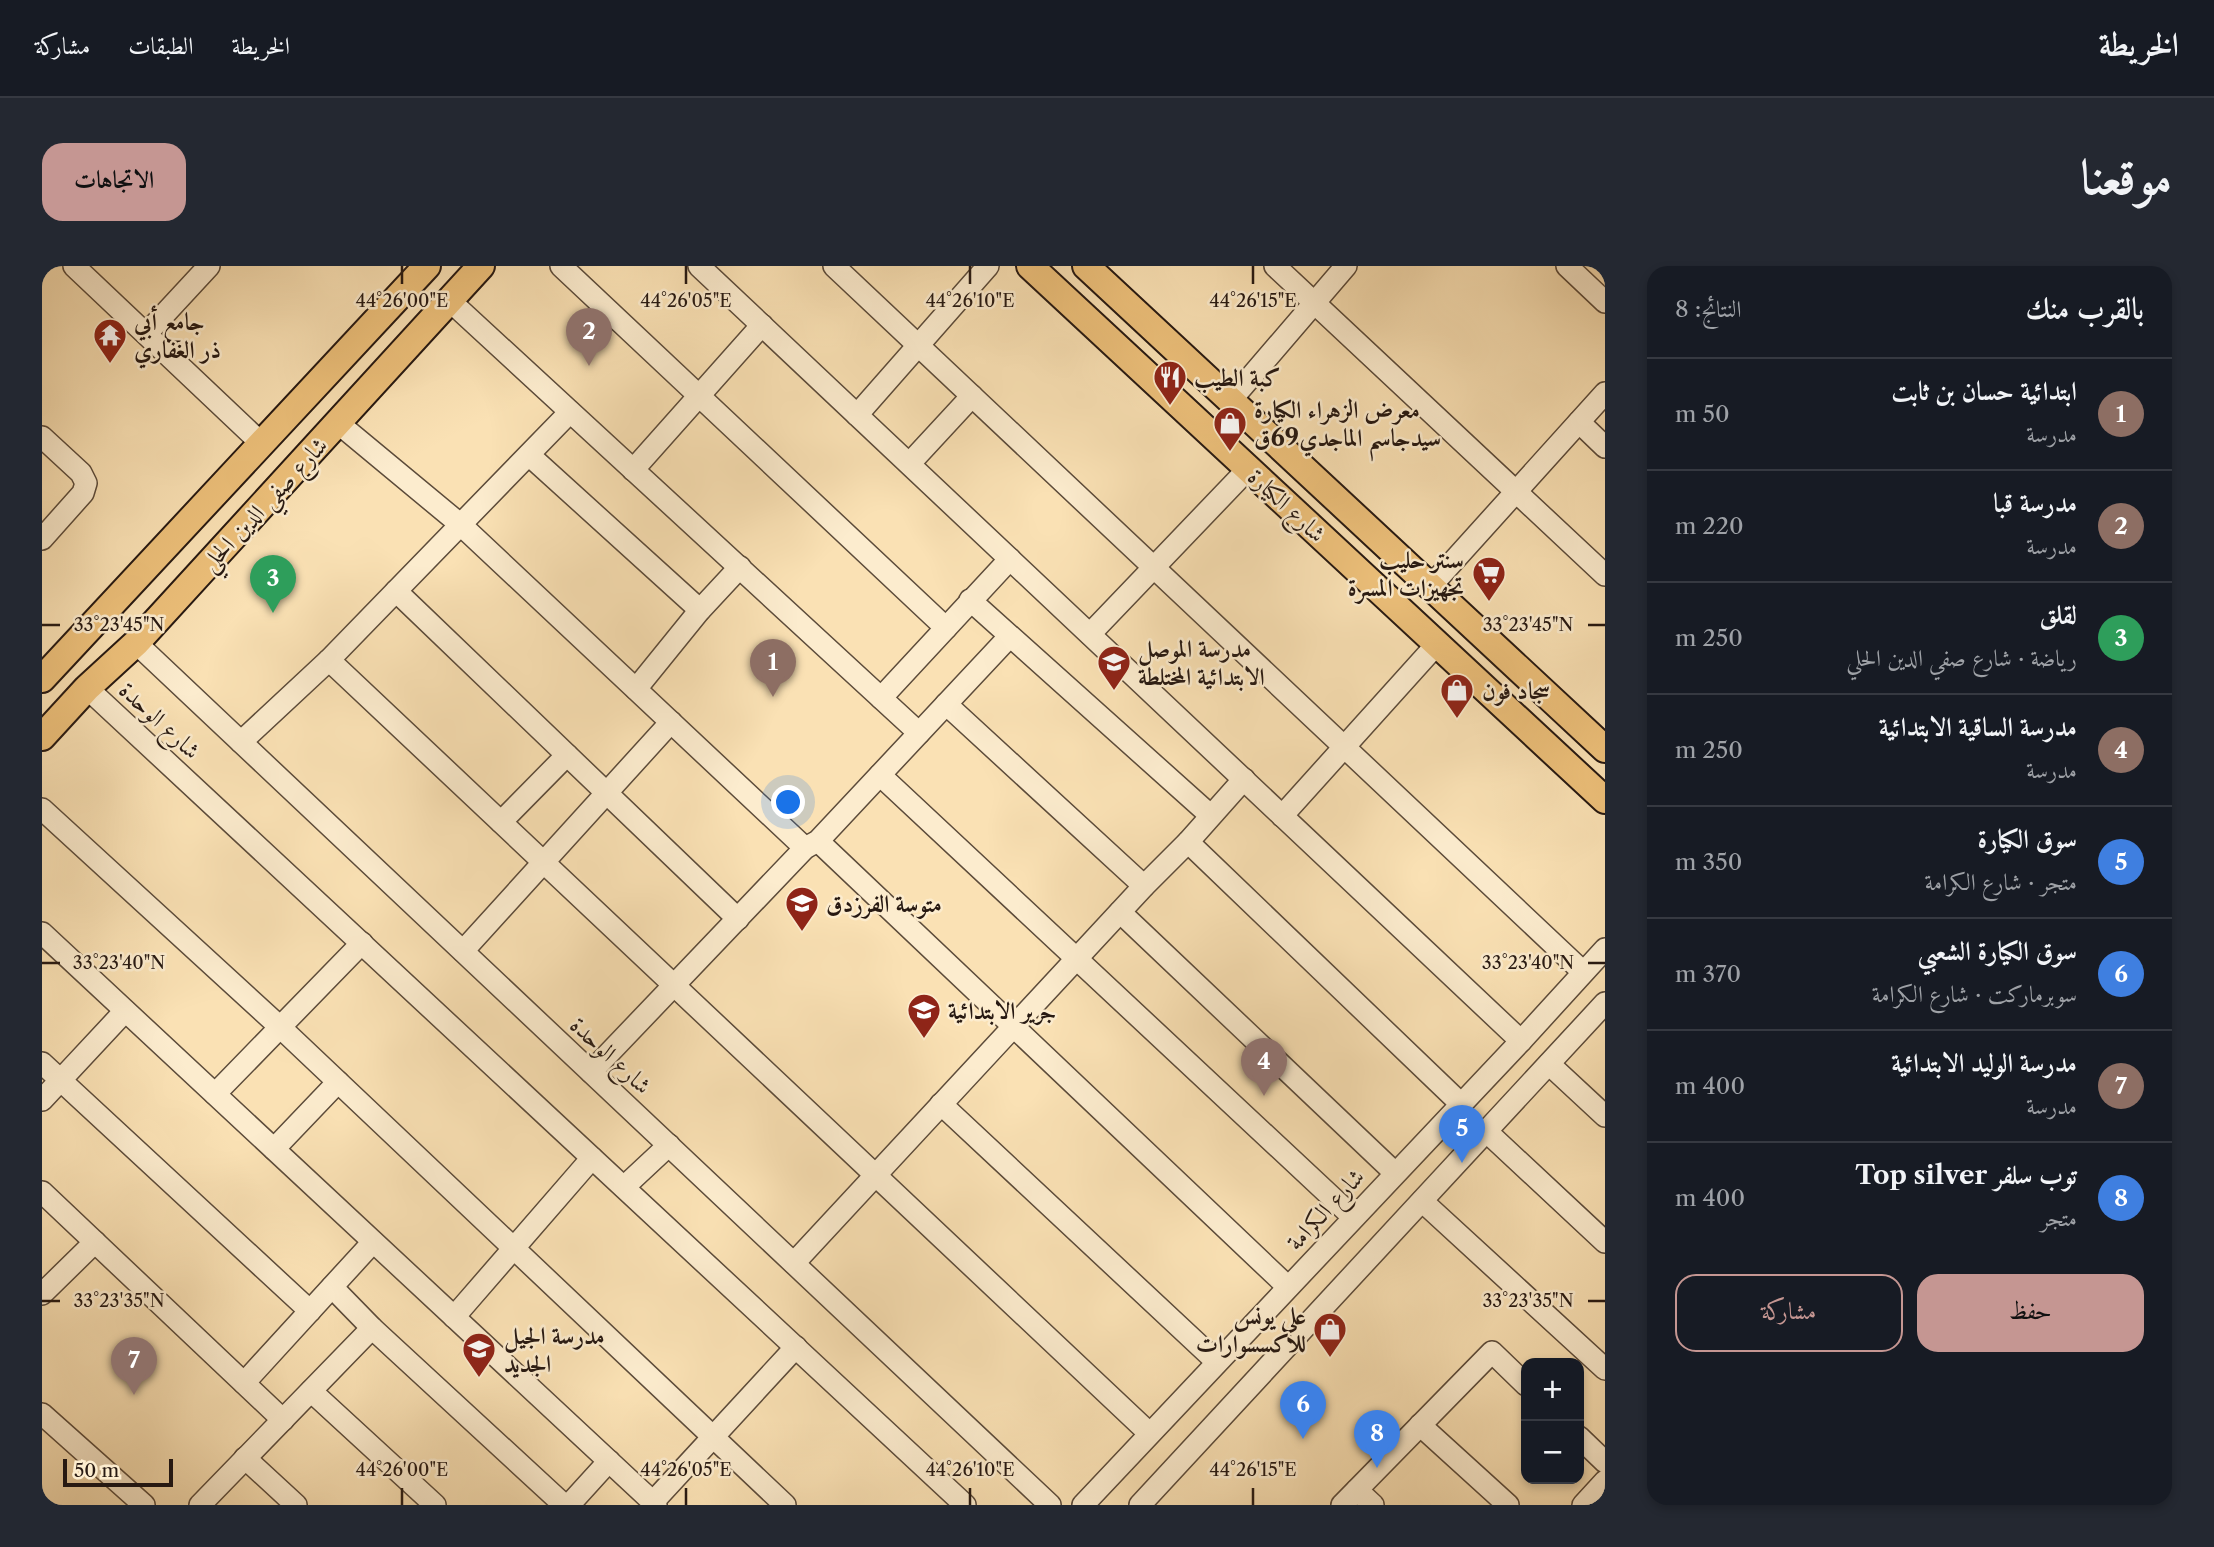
<!DOCTYPE html>
<html lang="ar">
<head>
<meta charset="utf-8">
<style>
  body { margin:0; font-family:"Libre Caslon Text",Amiri,serif; background:#242831; color:#f1f3f6; direction:rtl }
  .controls { position:absolute; right:21px; bottom:21px; display:grid; overflow:hidden; border-radius:14px; box-shadow:0 4px 10px #0003 }
  .controls button { width:63px; height:63px; display:grid; place-items:center; padding:0; border:0; border-bottom:2px solid #363941; background:#171b24; color:#f1f3f6; font:35px sans-serif }
  .scale { position:absolute; left:21px; bottom:18px; width:110px; box-sizing:border-box; padding-left:7px; border:4px solid #271912; border-top:0; font-size:19px; line-height:24px; white-space:nowrap; color:#271912; -webkit-text-stroke:5px #fcecce; paint-order:stroke }
  .you { position:absolute; left:747px; top:537px; width:24px; height:24px; margin:-18px; border:5px solid #fff; border-radius:50%; background:#1a73e8; box-shadow:0 0 0 10px #1a73e833 }
  .badge { display:grid; place-items:center; width:46px; height:46px; border-radius:50%; background:#c59692; color:#fff; font-size:23px; font-weight:700 }
  .pin { position:absolute; translate:-50% -58px; filter:drop-shadow(0 2px 4px #0008) }
  .pin::after { content:''; position:absolute; top:37px; width:24px; height:21px; background:inherit; clip-path:polygon(0 0,100% 0,50% 100%) }
  .list { margin:0; padding:0; list-style:none }
  h2 { display:flex; justify-content:space-between; align-items:center; height:91px; margin:0; padding:0 28px; font-size:30px }
  h2 small { font-size:23px; font-weight:400; color:#9ea1a6 }
  .list li { display:grid; grid-template-columns:46px 1fr auto; gap:21px; align-items:center; box-sizing:border-box; height:112px; padding:0 28px; border-top:2px solid #363941 }
  .list b { display:block; font-size:26px; white-space:nowrap }
  .list p { margin:0; font-size:23px; white-space:nowrap; color:#9ea1a6 }
  .list em { font-size:23px; font-style:normal; color:#9ea1a6 }
  .actions { display:flex; gap:14px; padding:21px 28px }
  .actions a { flex:1; padding:16px 0; border:2px solid #c59692; border-radius:21px; text-align:center; font-size:24px; color:#c59692 }
  .actions .main { background:#c59692; color:#111 }
  .map { position:relative; flex:none; width:1563px; height:1239px; overflow:hidden; direction:ltr; border-radius:21px }
  header { display:flex; align-items:center; gap:42px; box-sizing:border-box; height:98px; padding:0 35px; background:#171b24; border-bottom:2px solid #363941 }
  header strong { font-size:33px }
  nav { display:flex; gap:38px; margin-inline-start:auto; font-size:24px }
  .intro { display:flex; align-items:center; justify-content:space-between; box-sizing:border-box; height:168px; padding:0 42px }
  h1 { margin:0; font-size:49px }
  .button { padding:18px 32px; border-radius:21px; background:#c59692; color:#111; font-size:24px; font-weight:700 }
  main { display:flex; gap:42px; padding:0 42px }
  aside { flex:1; background:#171b24; border-radius:21px; box-shadow:0 4px 10px #0003 }
  .map>svg:first-child { display:block }
</style>
</head>
<body>
<header>
<strong>الخريطة</strong>
<nav><a>الخريطة</a><a>الطبقات</a><a>مشاركة</a></nav>
</header>
<div class="intro"><h1>موقعنا</h1><a class="button">الاتجاهات</a></div>
<main>
<aside>
<h2>بالقرب منك<small>النتائج: 8</small></h2>
<ul class="list">
<li><span class="badge" style="background:#8d6e63">1</span><div><b>ابتدائية حسان بن ثابت</b><p>مدرسة</p></div><em>50 m</em></li>
<li><span class="badge" style="background:#8d6e63">2</span><div><b>مدرسة قبا</b><p>مدرسة</p></div><em>220 m</em></li>
<li><span class="badge" style="background:#2e9e5b">3</span><div><b>لقلق</b><p>رياضة · شارع صفي الدين الحلي</p></div><em>250 m</em></li>
<li><span class="badge" style="background:#8d6e63">4</span><div><b>مدرسة الساقية الابتدائية</b><p>مدرسة</p></div><em>250 m</em></li>
<li><span class="badge" style="background:#3f7fe0">5</span><div><b>سوق الكيارة</b><p>متجر · شارع الكرامة</p></div><em>350 m</em></li>
<li><span class="badge" style="background:#3f7fe0">6</span><div><b>سوق الكيارة الشعبي</b><p>سوبرماركت · شارع الكرامة</p></div><em>370 m</em></li>
<li><span class="badge" style="background:#8d6e63">7</span><div><b>مدرسة الوليد الابتدائية</b><p>مدرسة</p></div><em>400 m</em></li>
<li><span class="badge" style="background:#3f7fe0">8</span><div><b>توب سلفر Top silver</b><p>متجر</p></div><em>400 m</em></li>
</ul>
<div class="actions"><a class="main">حفظ</a><a>مشاركة</a></div>
</aside>
<div class="map">
<svg width="1563" height="1239" viewBox="0 0 1563 1239">
  <rect width="100%" height="100%" fill="#fae1b4"/>
  <filter id="stains"><feTurbulence type="fractalNoise" baseFrequency=".00286" numOctaves="4"/><feColorMatrix values="0 0 0 0 .2 0 0 0 0 .09 0 0 0 0 .02 0 0 0 .5 -.17"/></filter>
  <radialGradient id="worn" r=".72"><stop offset=".6" stop-color="#630" stop-opacity="0"/><stop offset="1" stop-color="#630" stop-opacity=".3"/></radialGradient>
  <g fill="none" stroke-linecap="round" stroke-linejoin="round">
    <defs>
      <g id="minor">
        <polyline points="32,0 219,177"/>
        <polyline points="519,0 904,362"/>
        <polyline points="657,0 1479,775"/>
        <polyline points="792,0 1541,706"/>
        <polyline points="1233,0 1563,309"/>
        <polyline points="1525,0 1563,36"/>
        <polyline points="407,34 877,467"/>
        <polyline points="105,67 167,0"/>
        <polyline points="1189,134 1304,0"/>
        <polyline points="815,149 946,0"/>
        <polyline points="1537,156 1563,181"/>
        <polyline points="296,157 419,259 763,582"/>
        <polyline points="0,171 39,207 44,217 41,227 0,273"/>
        <polyline points="487,189 658,344"/>
        <polyline points="868,197 930,130"/>
        <polyline points="591,204 720,59"/>
        <polyline points="1388,321 1563,127"/>
        <polyline points="354,325 696,653"/>
        <polyline points="928,334 1168,549"/>
        <polyline points="1048,368 1206,203"/>
        <polyline points="94,377 1008,1239"/>
        <polyline points="287,394 1107,1167"/>
        <polyline points="45,422 923,1239"/>
        <polyline points="594,423 658,344 698,301"/>
        <polyline points="839,432 968,293"/>
        <polyline points="904,438 1102,620"/>
        <polyline points="199,476 287,394 528,146"/>
        <polyline points="838,509 1311,951"/>
        <polyline points="0,543 238,761 743,1239"/>
        <polyline points="1240,550 1395,378"/>
        <polyline points="459,556 525,489"/>
        <polyline points="776,575 1246,1021"/>
        <polyline points="1146,576 1419,838"/>
        <polyline points="1078,646 1353,907"/>
        <polyline points="0,667 614,1239"/>
        <polyline points="421,685 629,456"/>
        <polyline points="0,797 268,1045"/>
        <polyline points="1507,798 1563,850"/>
        <polyline points="549,806 763,582 776,575 967,371"/>
        <polyline points="173,828 320,677"/>
        <polyline points="0,834 83,745"/>
        <polyline points="899,838 1175,1096"/>
        <polyline points="1444,865 1563,976"/>
        <polyline points="232,883 296,816"/>
        <polyline points="582,921 627,879"/>
        <polyline points="0,926 241,1154"/>
        <polyline points="1380,935 1563,1103"/>
        <polyline points="752,997 1102,620 1146,576 1202,513"/>
        <polyline points="290,1021 330,1062 522,1239"/>
        <polyline points="0,1028 53,976"/>
        <polyline points="412,1051 550,892"/>
        <polyline points="202,1117 331,976"/>
        <polyline points="269,1125 393,1239"/>
        <polyline points="0,1148 102,1239"/>
        <polyline points="1378,1159 1466,1239"/>
        <polyline points="1537,1171 1563,1196"/>
        <polyline points="203,1192 254,1239"/>
        <polyline points="1315,1224 1331,1239"/>
        <polyline points="611,1236 754,1081"/>
        <polyline points="158,1239 330,1062"/>
        <polyline points="527,1239 567,1195"/>
        <polyline points="1041,1239 1479,775 1563,683"/>
        <polyline points="1098,1239 1563,737"/>
        <polyline points="1300,1239 1450,1086 1484,1119"/>
        <polyline points="1541,1239 1563,1215"/>
      </g>
      <g id="major">
        <polyline points="988,0 1563,534"/>
        <polyline points="1044,0 1563,483"/>
        <polyline points="0,413 385,0"/>
        <polyline points="0,471 45,422 94,377 439,0"/>
      </g>
    </defs>
    <use href="#minor" stroke="#5c4b3a" stroke-width="24"/>
    <use href="#major" stroke="#271912" stroke-width="30"/>
    <use href="#minor" stroke="#fcecce" stroke-width="21"/>
    <use href="#major" stroke="#edc07a" stroke-width="26"/>
  </g>
  <path fill="none" stroke="#271912" stroke-width="2.5" d="M 360,0 L 360,18M 644,0 L 644,18M 928,0 L 928,18M 1211,0 L 1211,18M 0,359 L 18,359M 1546,359 L 1563,359M 0,697 L 18,697M 1546,697 L 1563,697M 0,1035 L 18,1035M 1546,1035 L 1563,1035M 360,1222 L 360,1239M 644,1222 L 644,1239M 928,1222 L 928,1239M 1211,1222 L 1211,1239"/>
  <defs>
    <symbol id="temple-pin" viewBox="-11 -11 22 30"><path d="M0 17L-7.5 6A9.5 9.5 0 1 1 7.5 6Z" fill="#8f2418" stroke="#fcecce"/><path d="M0-6L5-2H3V0L6.5 2.5H4V6H1.5V3h-3V6H-4V2.5H-6.5L-3 0V-2H-5Z" fill="#fff"/></symbol>
    <symbol id="restaurant-pin" viewBox="-11 -11 22 30"><path d="M0 17L-7.5 6A9.5 9.5 0 1 1 7.5 6Z" fill="#8f2418" stroke="#fcecce"/><path d="M-5-6h1v4h1v-4h1v4h1v-4h1v5L-1.5 .5V6h-2V.5L-5-1ZM5-6V6H3V1.5H1.5Q1.5-4 5-6Z" fill="#fff"/></symbol>
    <symbol id="shop-pin" viewBox="-11 -11 22 30"><path d="M0 17L-7.5 6A9.5 9.5 0 1 1 7.5 6Z" fill="#8f2418" stroke="#fcecce"/><path d="M-5-2.5h2.3a2.7 3.5 0 0 1 5.4 0H5L5.5 6h-11ZM-1.5-2.5h3a1.5 2.3 0 0 0-3 0Z" fill="#fff"/></symbol>
    <symbol id="supermarket-pin" viewBox="-11 -11 22 30"><path d="M0 17L-7.5 6A9.5 9.5 0 1 1 7.5 6Z" fill="#8f2418" stroke="#fcecce"/><path d="M-6-5.5h2.5l.6 2H6L4.5 2H-2.5L-4.4-4H-6ZM-1.5 3.2a1.3 1.3 0 1 0 .1 0ZM3 3.2a1.3 1.3 0 1 0 .1 0Z" fill="#fff"/></symbol>
    <symbol id="school-pin" viewBox="-11 -11 22 30"><path d="M0 17L-7.5 6A9.5 9.5 0 1 1 7.5 6Z" fill="#8f2418" stroke="#fcecce"/><path d="M0-5L7-2L0 1L-7-2ZM-4 1L0 2.5L4 1V4Q0 6-4 4Z" fill="#fff"/></symbol>
  </defs>
  <g fill-rule="evenodd">
    <use href="#temple-pin" x="49" y="50" width="38" height="52"/>
    <use href="#restaurant-pin" x="1109" y="92" width="38" height="52"/>
    <use href="#shop-pin" x="1169" y="138" width="38" height="52"/>
    <use href="#supermarket-pin" x="1428" y="288" width="38" height="52"/>
    <use href="#school-pin" x="1053" y="377" width="38" height="52"/>
    <use href="#shop-pin" x="1396" y="405" width="38" height="52"/>
    <use href="#school-pin" x="741" y="618" width="38" height="52"/>
    <use href="#school-pin" x="863" y="725" width="38" height="52"/>
    <use href="#shop-pin" x="1269" y="1044" width="38" height="52"/>
    <use href="#school-pin" x="418" y="1064" width="38" height="52"/>
  </g>
  <g text-anchor="middle" dominant-baseline="central" stroke-width="5" stroke-linejoin="round" paint-order="stroke">
    <g font-size="24" font-weight="bold" fill="#271912" stroke="#fcecce" text-anchor="start">
      <text x="92" y="55">جامع أبي<tspan x="92" dy="28">ذر الغفاري</tspan></text>
      <text x="1152" y="111">كبة الطيب</text>
      <text x="1212" y="143">معرض الزهراء الكيارة<tspan x="1212" dy="28">سيدجاسم الماجدي69ق</tspan></text>
      <text x="1422" y="293" text-anchor="end">سنتر حليب<tspan x="1422" dy="28">تجهيزات المسرة</tspan></text>
      <text x="1096" y="382">مدرسة الموصل<tspan x="1096" dy="28">الابتدائية المختلطة</tspan></text>
      <text x="1440" y="424">سجاد فون</text>
      <text x="784" y="637">متوسة الفرزدق</text>
      <text x="906" y="744">جرير الابتدائية</text>
      <text x="1264" y="1049" text-anchor="end">علي يونس<tspan x="1264" dy="28">للاكسسوارات</tspan></text>
      <text x="462" y="1069">مدرسة الجيل<tspan x="462" dy="28">الجديد</tspan></text>
    </g>
    <g font-size="24" fill="#271912" stroke="#fcecce">
      <text transform="translate(222 238) rotate(-47)">شارع صفي الدين الحلي</text>
      <text transform="translate(1245 239) rotate(43)">شارع الكيارة</text>
      <text transform="translate(118 454) rotate(43)">شارع الوحدة</text>
      <text transform="translate(569 789) rotate(43)">شارع الوحدة</text>
      <text transform="translate(1283 943) rotate(-47)">شارع الكرامة</text>
    </g>
  </g>
  <g font-size="18" text-anchor="middle" fill="#271912" stroke="#fcecce" stroke-width="5" stroke-linejoin="round" paint-order="stroke">
    <text x="360" y="41">44°26'00"E</text>
    <text x="644" y="41">44°26'05"E</text>
    <text x="928" y="41">44°26'10"E</text>
    <text x="1211" y="41">44°26'15"E</text>
    <text x="77" y="365">33°23'45"N</text>
    <text x="1486" y="365">33°23'45"N</text>
    <text x="77" y="703">33°23'40"N</text>
    <text x="1486" y="703">33°23'40"N</text>
    <text x="77" y="1041">33°23'35"N</text>
    <text x="1486" y="1041">33°23'35"N</text>
    <text x="360" y="1210">44°26'00"E</text>
    <text x="644" y="1210">44°26'05"E</text>
    <text x="928" y="1210">44°26'10"E</text>
    <text x="1211" y="1210">44°26'15"E</text>
  </g>
  <rect width="100%" height="100%" filter="url(#stains)"/>
  <rect width="100%" height="100%" fill="url(#worn)"/>
</svg>
<div class="controls">
<button>+</button>
<button>−</button>
</div>
<div class="scale">50 m</div>
<div class="you"></div>
<div class="pin badge" style="left:731px;top:431px;background:#8d6e63">1</div>
<div class="pin badge" style="left:547px;top:100px;background:#8d6e63">2</div>
<div class="pin badge" style="left:231px;top:347px;background:#2e9e5b">3</div>
<div class="pin badge" style="left:1222px;top:830px;background:#8d6e63">4</div>
<div class="pin badge" style="left:1420px;top:897px;background:#3f7fe0">5</div>
<div class="pin badge" style="left:1261px;top:1173px;background:#3f7fe0">6</div>
<div class="pin badge" style="left:92px;top:1129px;background:#8d6e63">7</div>
<div class="pin badge" style="left:1335px;top:1202px;background:#3f7fe0">8</div>
</div>
</main>
</body>
</html>
